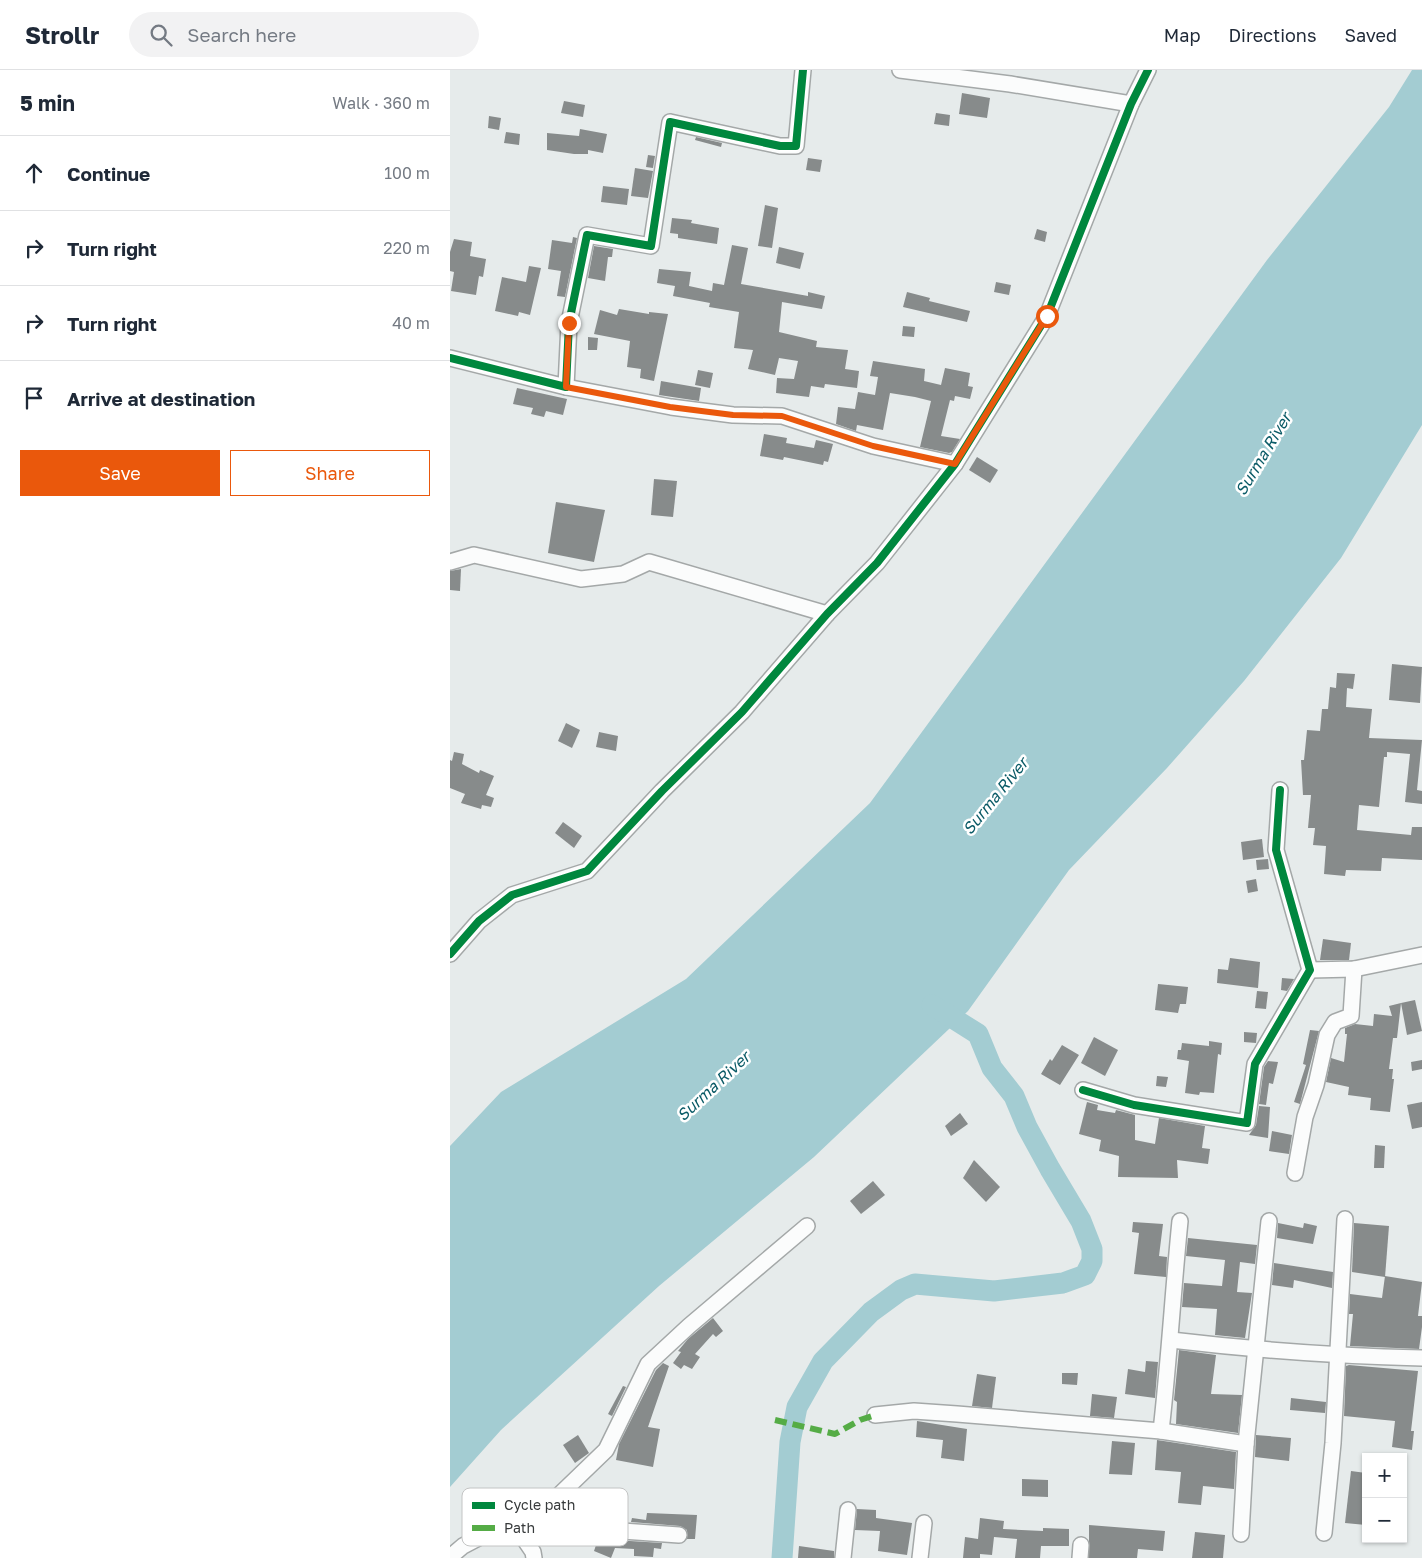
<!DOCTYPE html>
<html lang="en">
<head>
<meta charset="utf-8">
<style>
  body { margin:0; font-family:"Golos Text",sans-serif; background:#f2f2f3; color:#1f2937 }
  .controls { position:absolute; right:15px; bottom:15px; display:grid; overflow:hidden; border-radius:0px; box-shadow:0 1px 4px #0004 }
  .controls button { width:45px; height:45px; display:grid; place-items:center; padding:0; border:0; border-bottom:1px solid #e0e1e3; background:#fff; color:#1f2937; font:25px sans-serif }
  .stop { position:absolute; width:15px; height:15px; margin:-11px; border:4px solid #ea580c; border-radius:50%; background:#fff }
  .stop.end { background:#ea580c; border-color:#fff; box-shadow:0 1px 5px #0008 }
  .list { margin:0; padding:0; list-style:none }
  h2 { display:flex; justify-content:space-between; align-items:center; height:65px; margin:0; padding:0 20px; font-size:21px }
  h2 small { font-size:16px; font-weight:400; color:#747a83 }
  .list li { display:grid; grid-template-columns:32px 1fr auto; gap:15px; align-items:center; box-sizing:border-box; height:75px; padding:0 20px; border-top:1px solid #e0e1e3 }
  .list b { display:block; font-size:19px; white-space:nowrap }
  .list em { font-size:16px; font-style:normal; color:#747a83 }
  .actions { display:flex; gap:10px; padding:15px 20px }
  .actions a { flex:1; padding:11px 0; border:1px solid #ea580c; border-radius:0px; text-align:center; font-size:18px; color:#ea580c }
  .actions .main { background:#ea580c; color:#fff }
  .icon { flex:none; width:28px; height:28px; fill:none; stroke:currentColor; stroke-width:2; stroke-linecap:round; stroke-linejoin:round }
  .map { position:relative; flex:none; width:972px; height:1488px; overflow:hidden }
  header { display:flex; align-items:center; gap:30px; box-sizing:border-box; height:70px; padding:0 25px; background:#fff; border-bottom:1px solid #e0e1e3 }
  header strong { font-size:24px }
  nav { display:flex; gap:28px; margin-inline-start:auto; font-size:18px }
  .search { width:350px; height:45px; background:#f2f2f3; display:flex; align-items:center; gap:12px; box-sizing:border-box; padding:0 18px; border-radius:28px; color:#747a83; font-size:19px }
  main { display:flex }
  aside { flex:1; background:#fff }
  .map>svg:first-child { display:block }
</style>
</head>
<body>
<header>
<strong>Strollr</strong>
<div class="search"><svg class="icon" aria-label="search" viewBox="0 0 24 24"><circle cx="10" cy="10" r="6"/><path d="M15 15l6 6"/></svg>Search here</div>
<nav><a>Map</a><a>Directions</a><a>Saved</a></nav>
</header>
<main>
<aside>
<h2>5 min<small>Walk · 360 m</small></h2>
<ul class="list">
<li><svg class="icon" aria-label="ahead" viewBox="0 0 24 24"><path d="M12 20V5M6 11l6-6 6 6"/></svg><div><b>Continue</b></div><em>100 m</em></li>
<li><svg class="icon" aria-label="right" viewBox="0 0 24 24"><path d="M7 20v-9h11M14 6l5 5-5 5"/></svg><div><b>Turn right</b></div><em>220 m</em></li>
<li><svg class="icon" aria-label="right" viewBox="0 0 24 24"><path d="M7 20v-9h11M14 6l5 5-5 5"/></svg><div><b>Turn right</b></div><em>40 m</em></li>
<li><svg class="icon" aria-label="arrive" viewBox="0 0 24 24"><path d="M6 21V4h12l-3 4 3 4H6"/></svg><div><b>Arrive at destination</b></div></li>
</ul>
<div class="actions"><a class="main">Save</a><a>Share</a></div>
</aside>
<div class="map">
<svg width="972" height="1488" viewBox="0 0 972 1488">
  <rect width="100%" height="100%" fill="#e6ebeb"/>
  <polygon fill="#a3ccd2" points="962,0 972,0 972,355 891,488 794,611 717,698 619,800 518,941 364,1087 209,1216 51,1360 0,1417 0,1076 51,1022 236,909 420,733 817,190 939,37"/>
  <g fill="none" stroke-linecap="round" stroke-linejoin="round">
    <polyline stroke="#a3ccd2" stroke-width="21" points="332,1488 340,1372 347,1337 373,1291 421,1242 451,1220 465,1214 544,1221 613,1213 635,1205 642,1191 642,1179 631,1151 600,1099 577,1057 564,1026 542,998 528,964 482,935"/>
  </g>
  <g fill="#878b8b">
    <polygon points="512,23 540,28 537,48 509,44"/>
    <polygon points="114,31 135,35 133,47 111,43"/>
    <polygon points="486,43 500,45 499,56 484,54"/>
    <polygon points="39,46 51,48 49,60 38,58"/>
    <polygon points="130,59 157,64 153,83 138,80 138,84 124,84 97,80 97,63 129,66"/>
    <polygon points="56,62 70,64 69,75 54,73"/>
    <polygon points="246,67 272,73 271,77 245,70"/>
    <polygon points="198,85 205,86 203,98 196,97"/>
    <polygon points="358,88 372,90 370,102 356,100"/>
    <polygon points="185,98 203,101 198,128 181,126"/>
    <polygon points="153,116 179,119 177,135 151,132"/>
    <polygon points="315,135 328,138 322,178 308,176"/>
    <polygon points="222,148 242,150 241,153 269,158 267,174 228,168 228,164 220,163"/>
    <polygon points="587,159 597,162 595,172 584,169"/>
    <polygon points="123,167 127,168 115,227 107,226 111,201 98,199 102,170 122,173"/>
    <polygon points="4,169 22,172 20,186 36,189 33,207 29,206 26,225 1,221 4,202 0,201 0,182"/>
    <polygon points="282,175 298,178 291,214 358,226 358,222 375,226 372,239 332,232 329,262 367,271 366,277 398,280 395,299 409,301 407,318 375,314 374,318 361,316 359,327 326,323 327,308 344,309 348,291 329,288 325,305 298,299 303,280 284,278 289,242 259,237 260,233 223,226 225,216 207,213 209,199 241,202 239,216 262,221 263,213 274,215"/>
    <polygon points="144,176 163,179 162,187 158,187 155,211 138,208"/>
    <polygon points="329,177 354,183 350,199 326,193"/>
    <polygon points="79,196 91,198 80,245 69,242 68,246 45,241 52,207 76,212"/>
    <polygon points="546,212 561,215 559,225 544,222"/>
    <polygon points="457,222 480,228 479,231 520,241 517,252 453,237"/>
    <polygon points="169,239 199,244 199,242 218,244 204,311 190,308 191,299 177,297 180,271 144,264 150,240 167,245"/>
    <polygon points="453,256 465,257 464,267 452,266"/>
    <polygon points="138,267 148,268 147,280 138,280"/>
    <polygon points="423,291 475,299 474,311 491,315 495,298 520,303 518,316 523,317 520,329 505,326 504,331 500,330 491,366 510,369 502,382 499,383 470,377 481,331 465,327 440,323 433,360 407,355 406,361 386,354 388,337 405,339 408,322 425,325 428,307 420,306"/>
    <polygon points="248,300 263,303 260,318 245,315"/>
    <polygon points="211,311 251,318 249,331 209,325"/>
    <polygon points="67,318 117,329 113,345 96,341 94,347 81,344 83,338 63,334"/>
    <polygon points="314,364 337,368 336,373 364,378 366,370 383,374 378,392 374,391 373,395 334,387 333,390 310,386"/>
    <polygon points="527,387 548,400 540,413 519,400"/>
    <polygon points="204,409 227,411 223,447 201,445"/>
    <polygon points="106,432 155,440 144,492 98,483"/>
    <polygon points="11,499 10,521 0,520 0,501"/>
    <polygon points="942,594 972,597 970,633 939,630"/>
    <polygon points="887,603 905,604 903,619 897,618 896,637 922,639 919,668 972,670 967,720 972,721 972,734 955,732 960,684 937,682 937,687 934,687 929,737 909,735 907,760 961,765 962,757 972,757 972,790 932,788 931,801 896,800 895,806 874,804 876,776 863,775 865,758 858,758 861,725 853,725 851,690 854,690 857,660 870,661 872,639 878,639 880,617 886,618"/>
    <polygon points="116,653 130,660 122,678 108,671"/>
    <polygon points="149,662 168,666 166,681 146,677"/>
    <polygon points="4,682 14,684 12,694 29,703 30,700 44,706 36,725 44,728 41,737 32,735 31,739 11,733 15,724 0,718 0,690 2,691"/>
    <polygon points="113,752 132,766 124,778 105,763"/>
    <polygon points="812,769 814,787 793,790 791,772"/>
    <polygon points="818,789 819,799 807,800 806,790"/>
    <polygon points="806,809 808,821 798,823 796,811"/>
    <polygon points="873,869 901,873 899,890 870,890"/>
    <polygon points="780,888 810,892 808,918 767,913 768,899 778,900"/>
    <polygon points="832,908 844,909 837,921 831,920"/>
    <polygon points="708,914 738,917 736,934 730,934 728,943 705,940"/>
    <polygon points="807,921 818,922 816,939 805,938"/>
    <polygon points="965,930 972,961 957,965 951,933"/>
    <polygon points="951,933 947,968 943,968 939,999 943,999 942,1009 944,1009 940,1042 920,1040 921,1028 898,1025 899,1017 876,1012 881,988 894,992 897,964 895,964 895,958 905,954 923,956 924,944 942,946 939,936"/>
    <polygon points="860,960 869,961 850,1034 844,1032 856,995 853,994"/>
    <polygon points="794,962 807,963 806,973 794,972"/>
    <polygon points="644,967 668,980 655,1006 631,993"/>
    <polygon points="759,971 772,973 771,985 768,984 764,1023 750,1022 749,1025 735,1023 739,991 727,989 728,980 731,980 732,973 759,976"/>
    <polygon points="612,975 629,985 610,1015 591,1004 600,989 602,991"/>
    <polygon points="972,990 972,999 962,1001 961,992"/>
    <polygon points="818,991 828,992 823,1014 819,1013 816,1035 809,1034 814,997"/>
    <polygon points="707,1006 718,1007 716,1017 706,1016"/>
    <polygon points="637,1032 648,1035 647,1040 665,1043 666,1040 685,1045 685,1070 705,1074 709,1048 755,1056 752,1078 760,1079 758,1094 727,1090 728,1108 668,1107 669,1086 649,1081 651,1070 629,1064"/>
    <polygon points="972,1032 972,1057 962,1059 957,1035"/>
    <polygon points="809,1036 820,1037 818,1068 799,1065 806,1055"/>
    <polygon points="510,1043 518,1054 501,1066 495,1056"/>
    <polygon points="822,1061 842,1065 839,1084 819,1081"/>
    <polygon points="925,1075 935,1076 934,1098 924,1098"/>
    <polygon points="524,1090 550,1117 536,1132 513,1108"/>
    <polygon points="423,1111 435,1125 411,1144 400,1131"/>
    <polygon points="683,1152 713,1154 709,1186 717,1187 716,1207 684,1204 689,1163 682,1162"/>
    <polygon points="828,1153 853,1158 854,1153 867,1156 863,1174 827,1168"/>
    <polygon points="904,1153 939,1156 935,1207 902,1202"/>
    <polygon points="738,1168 807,1175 805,1194 790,1192 787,1222 802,1223 795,1268 765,1265 767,1239 732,1237 734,1213 772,1216 775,1190 736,1186"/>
    <polygon points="824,1193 883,1202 882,1218 844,1210 843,1218 822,1215"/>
    <polygon points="935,1206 972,1212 968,1246 972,1246 972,1257 969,1279 900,1276 903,1244 899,1244 900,1224 932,1228"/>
    <polygon points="263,1248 273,1261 266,1267 263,1264 245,1284 250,1287 242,1299 234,1295 231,1299 223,1293 231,1282 228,1281 238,1269"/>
    <polygon points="729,1280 766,1285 761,1324 792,1325 788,1363 726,1354 727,1332 724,1330"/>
    <polygon points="696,1291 708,1292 705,1328 675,1324 678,1299 695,1302"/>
    <polygon points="213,1293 219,1296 198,1357 210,1359 203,1397 166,1390 169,1374 206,1300"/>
    <polygon points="899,1295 968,1301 961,1361 964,1361 962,1380 942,1377 945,1351 894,1346 896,1296"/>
    <polygon points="612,1303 628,1303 627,1315 612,1314"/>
    <polygon points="527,1304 546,1307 542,1338 522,1336"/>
    <polygon points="173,1316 176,1317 162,1346 158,1344"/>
    <polygon points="642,1324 667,1327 664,1348 640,1346"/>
    <polygon points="841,1328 876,1332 875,1343 840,1340"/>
    <polygon points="467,1351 517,1359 514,1391 491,1388 493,1370 466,1367"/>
    <polygon points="128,1365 139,1383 125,1393 113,1375"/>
    <polygon points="806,1365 841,1368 839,1391 805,1387"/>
    <polygon points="707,1370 786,1382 784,1419 753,1416 751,1435 728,1433 731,1402 705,1400"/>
    <polygon points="662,1371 685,1373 682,1405 659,1404"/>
    <polygon points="901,1401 916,1403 916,1455 895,1453"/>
    <polygon points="572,1409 598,1410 598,1427 572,1426"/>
    <polygon points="407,1439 426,1440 426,1448 462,1453 457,1485 428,1481 430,1461 405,1460"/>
    <polygon points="197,1443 247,1445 245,1469 237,1469 237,1460 230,1456 181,1452 182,1448 196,1450"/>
    <polygon points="530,1448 554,1451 553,1459 593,1461 593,1458 619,1459 619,1476 591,1476 590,1488 565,1488 567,1469 544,1467 542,1485 530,1484 530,1488 513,1488 515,1467 528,1469"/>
    <polygon points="639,1455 715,1461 713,1481 688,1479 687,1488 639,1488"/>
    <polygon points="745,1462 775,1465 773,1488 742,1488"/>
    <polygon points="148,1469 212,1473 211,1479 204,1478 203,1487 184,1486 184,1479 165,1478 161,1488 144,1481"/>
    <polygon points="349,1476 384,1481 384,1488 348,1488"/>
  </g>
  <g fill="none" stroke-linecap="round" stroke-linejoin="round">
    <defs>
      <g id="minor">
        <polyline points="450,0 560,14 681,34"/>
        <polyline points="0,288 116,317 119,253 137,165 201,176 220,52 330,76 346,76 353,0"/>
        <polyline points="116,317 221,337 283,345 332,346 423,376 505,394"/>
        <polyline points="0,492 24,485 131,509 173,504 199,492 377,544"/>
        <polyline points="0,884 29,851 62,825 137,801 212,721 292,642 377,544 427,493 505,394 597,246 681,34 698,0"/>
        <polyline points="860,900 904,899 972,885"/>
        <polyline points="633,1020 684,1035 797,1053 805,994 860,900 826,780 830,720"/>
        <polyline points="845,1103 855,1047 866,1015 877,965 885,952 901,946 904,899"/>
        <path d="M 721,1270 C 805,1280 888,1286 972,1288"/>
        <polyline points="425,1345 464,1341 507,1344 711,1361 796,1374"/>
        <path d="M 711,1361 C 719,1291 723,1221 730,1151"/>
        <polyline points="101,1433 113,1453 144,1459 229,1465"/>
        <polyline points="66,1457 83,1482 84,1488"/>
        <polyline points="874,1463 883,1373 895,1149"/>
        <polyline points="791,1464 796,1374 819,1151"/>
        <polyline points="0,1487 13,1476 32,1466 66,1457 101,1433 156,1380 198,1294 239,1256 357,1156"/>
        <polyline points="393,1488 398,1440"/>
        <polyline points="470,1488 474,1453"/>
        <polyline points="630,1488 631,1475"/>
      </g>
    </defs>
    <use href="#minor" stroke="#a4a8a8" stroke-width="18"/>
    <use href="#minor" stroke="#fbfcfc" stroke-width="15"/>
    <polyline stroke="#55ac46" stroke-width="6" stroke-dasharray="12 6" stroke-linecap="butt" points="325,1350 385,1364 410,1350 425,1345"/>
    <defs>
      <g id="cycleway">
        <polyline points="0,288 116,317 119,253 137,165 201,176 220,52 330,76 346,76 353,0"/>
        <polyline points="0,884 29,851 62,825 137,801 212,721 292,642 377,544 427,493 505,394 597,246 681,34 698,0"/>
        <polyline points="633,1020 684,1035 797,1053 805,994 860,900 826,780 830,720"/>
      </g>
    </defs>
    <use href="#cycleway" stroke="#fff" stroke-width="11"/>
    <use href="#cycleway" stroke="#00873e" stroke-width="8"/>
  </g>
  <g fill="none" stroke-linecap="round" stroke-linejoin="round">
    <polyline stroke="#ea580c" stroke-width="6" points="119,253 116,317 220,337 283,345 332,346 423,376 505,394 597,246"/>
  </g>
  <g text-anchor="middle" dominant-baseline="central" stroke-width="5" stroke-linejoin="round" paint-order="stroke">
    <g font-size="16" font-style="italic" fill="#0b5b67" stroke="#fff">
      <text transform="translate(813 384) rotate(-59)">Surma River</text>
      <text transform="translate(545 726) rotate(-51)">Surma River</text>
      <text transform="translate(263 1016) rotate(-43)">Surma River</text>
    </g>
  </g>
  <rect x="12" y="1418" width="166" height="58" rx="8" fill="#fff" stroke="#c3c4c4" stroke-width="1"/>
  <rect x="22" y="1432" width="23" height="7" fill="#00873e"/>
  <rect x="22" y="1455" width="23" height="6" fill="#55ac46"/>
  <g font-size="14" fill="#373a3b">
    <text x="54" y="1440">Cycle path</text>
    <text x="54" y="1463">Path</text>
  </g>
</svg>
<div class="controls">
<button>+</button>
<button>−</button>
</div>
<div class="stop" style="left:597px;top:246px"></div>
<div class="stop end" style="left:119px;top:253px"></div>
</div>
</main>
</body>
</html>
